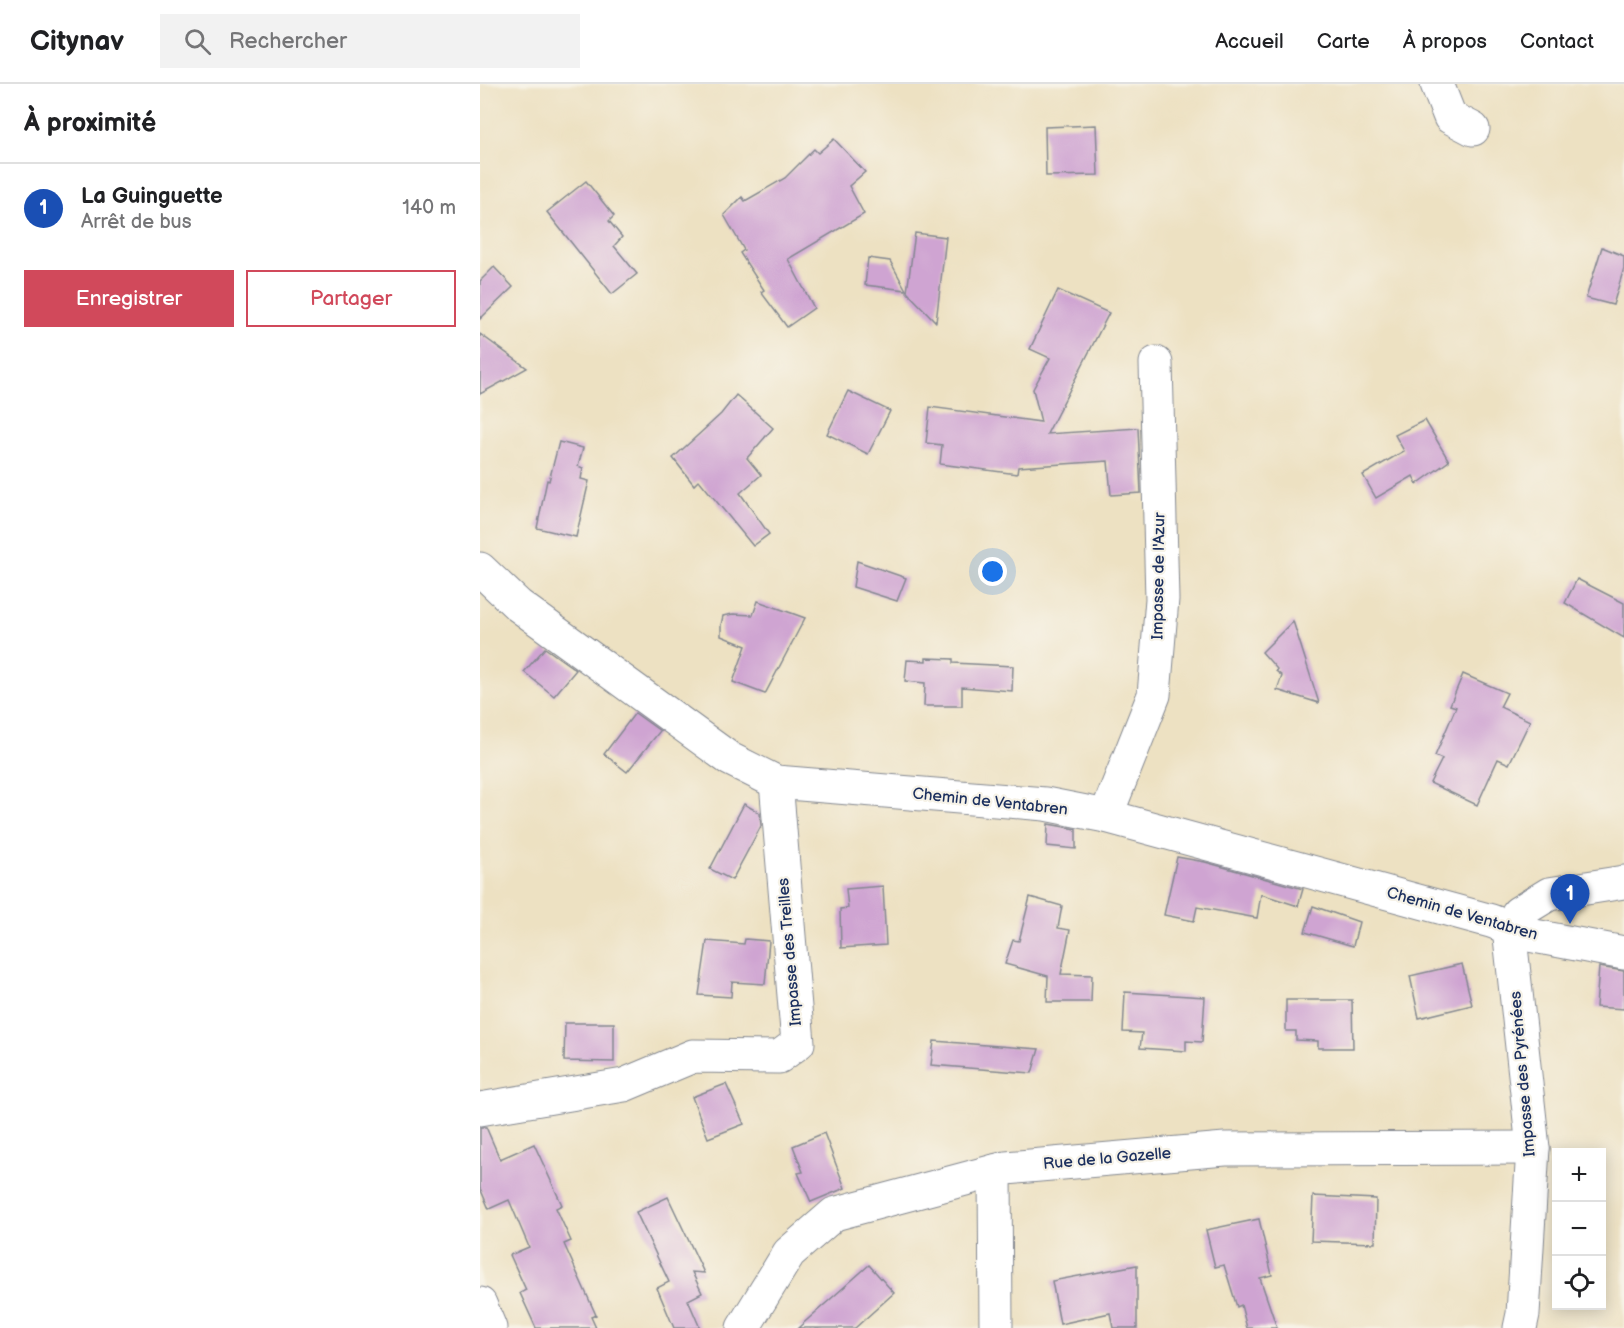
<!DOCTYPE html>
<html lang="fr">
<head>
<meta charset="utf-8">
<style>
  body { margin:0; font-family:"Balsamiq Sans",sans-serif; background:#f2f2f2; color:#202124 }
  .controls { position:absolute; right:18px; bottom:18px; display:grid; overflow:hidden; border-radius:0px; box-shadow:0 3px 15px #0003 }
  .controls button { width:54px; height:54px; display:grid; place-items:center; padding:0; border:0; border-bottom:2px solid #e0e0e0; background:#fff; color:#202124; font:30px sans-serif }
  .you { position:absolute; left:513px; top:488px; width:21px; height:21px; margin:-15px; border:4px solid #fff; border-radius:50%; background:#1a73e8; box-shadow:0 0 0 9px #1a73e833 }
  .badge { display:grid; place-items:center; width:39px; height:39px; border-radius:50%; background:#d1495b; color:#fff; font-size:20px; font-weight:700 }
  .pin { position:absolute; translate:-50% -50px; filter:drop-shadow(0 2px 3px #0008) }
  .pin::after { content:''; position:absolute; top:32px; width:21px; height:18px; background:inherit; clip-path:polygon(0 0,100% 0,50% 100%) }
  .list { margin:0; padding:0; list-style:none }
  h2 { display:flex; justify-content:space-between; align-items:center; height:78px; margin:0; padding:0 24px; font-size:26px }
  h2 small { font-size:20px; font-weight:400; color:#757577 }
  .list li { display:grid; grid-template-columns:39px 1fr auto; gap:18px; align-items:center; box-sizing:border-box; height:90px; padding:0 24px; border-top:2px solid #e0e0e0 }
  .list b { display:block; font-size:22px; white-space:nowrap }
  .list p { margin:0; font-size:20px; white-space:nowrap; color:#757577 }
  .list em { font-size:20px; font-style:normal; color:#757577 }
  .actions { display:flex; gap:12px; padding:18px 24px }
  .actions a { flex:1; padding:14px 0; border:2px solid #d1495b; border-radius:0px; text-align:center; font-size:21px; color:#d1495b }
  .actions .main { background:#d1495b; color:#fff }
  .icon { flex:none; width:33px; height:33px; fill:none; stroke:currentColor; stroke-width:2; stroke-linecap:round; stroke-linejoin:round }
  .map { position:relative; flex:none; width:1144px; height:1244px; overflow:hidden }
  header { display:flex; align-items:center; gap:36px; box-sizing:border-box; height:84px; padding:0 30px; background:#fff; border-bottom:2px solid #e0e0e0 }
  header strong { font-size:28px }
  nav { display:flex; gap:33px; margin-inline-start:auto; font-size:21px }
  .search { width:420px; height:54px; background:#f2f2f2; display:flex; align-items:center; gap:15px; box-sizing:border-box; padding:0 21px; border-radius:0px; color:#757577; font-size:22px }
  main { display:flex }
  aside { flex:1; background:#fff }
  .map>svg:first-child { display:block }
</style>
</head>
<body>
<header>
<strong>Citynav</strong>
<div class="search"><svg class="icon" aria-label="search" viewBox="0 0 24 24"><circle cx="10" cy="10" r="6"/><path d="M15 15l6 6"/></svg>Rechercher</div>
<nav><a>Accueil</a><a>Carte</a><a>À propos</a><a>Contact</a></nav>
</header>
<main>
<aside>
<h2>À proximité<small></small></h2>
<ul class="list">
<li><span class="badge" style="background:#1a4fb4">1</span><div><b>La Guinguette</b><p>Arrêt de bus</p></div><em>140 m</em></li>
</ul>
<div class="actions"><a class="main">Enregistrer</a><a>Partager</a></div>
</aside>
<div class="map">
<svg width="1144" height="1244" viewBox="0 0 1144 1244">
  <rect width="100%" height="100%" fill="#f7f3e8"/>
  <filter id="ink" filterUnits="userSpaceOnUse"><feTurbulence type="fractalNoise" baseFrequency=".0167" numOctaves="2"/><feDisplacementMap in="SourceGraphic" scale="12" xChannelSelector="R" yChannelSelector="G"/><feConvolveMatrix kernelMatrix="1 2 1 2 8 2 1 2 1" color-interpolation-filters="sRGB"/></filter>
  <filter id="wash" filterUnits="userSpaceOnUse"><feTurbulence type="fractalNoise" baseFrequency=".008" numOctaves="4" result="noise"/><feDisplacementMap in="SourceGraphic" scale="24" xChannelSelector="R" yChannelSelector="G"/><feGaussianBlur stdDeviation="1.35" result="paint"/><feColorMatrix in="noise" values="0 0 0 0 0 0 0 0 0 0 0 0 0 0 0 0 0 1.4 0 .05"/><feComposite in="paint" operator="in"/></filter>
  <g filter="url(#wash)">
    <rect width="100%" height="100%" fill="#ede1c2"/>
    <g id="blocks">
      <g fill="#cfa4d2">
        <polygon points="616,41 618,91 566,92 565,43"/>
        <polygon points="354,55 385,88 369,102 384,130 308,175 334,224 307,243 281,208 284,206 260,169 264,166 244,131 262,113 265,117 305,94 334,65 338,69"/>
        <polygon points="106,97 134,132 129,137 142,153 134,162 157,190 132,210 67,128"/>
        <polygon points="435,149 466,153 456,238 427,208"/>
        <polygon points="1122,163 1144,172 1144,184 1133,221 1106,214"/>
        <polygon points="388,174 410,177 426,206 385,201"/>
        <polygon points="14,183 33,203 0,235 0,197"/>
        <polygon points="578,206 629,229 567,350 658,344 661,409 631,411 628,377 538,383 537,390 460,380 462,361 446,359 450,323 561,338 553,305 570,274 550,265"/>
        <polygon points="0,250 47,284 0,310"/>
        <polygon points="368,307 410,327 388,370 347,350"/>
        <polygon points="256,311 293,344 267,374 281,391 260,409 289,450 273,462 219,396 214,401 193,374 241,330"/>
        <polygon points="945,336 969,377 937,400 933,392 896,414 883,391 924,367 915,351"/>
        <polygon points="79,358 103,364 98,382 103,384 101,395 109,397 96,453 57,444 67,396 69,397"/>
        <polygon points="377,477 426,494 417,517 373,503"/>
        <polygon points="1097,495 1144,519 1144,554 1085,519"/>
        <polygon points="278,517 325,534 285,610 253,598 266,562 241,552 241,541 243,532 253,530 273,531"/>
        <polygon points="813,537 839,619 797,606 802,592 796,587 797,585 782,568"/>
        <polygon points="65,564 96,586 74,612 44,588"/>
        <polygon points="446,574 473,575 473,579 533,582 532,607 482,603 482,622 444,622 445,599 425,597 427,576 446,577"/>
        <polygon points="983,590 1027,609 1020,623 1050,637 1029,680 1018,675 997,721 950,699 962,675 955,672 976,623 970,621"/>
        <polygon points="155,629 180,647 147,688 124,670"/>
        <polygon points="264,720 280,729 281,742 252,796 230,785"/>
        <polygon points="568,740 596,745 596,765 567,762"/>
        <polygon points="697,773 725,778 823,805 818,822 781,810 777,834 717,823 714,837 684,831"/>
        <polygon points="403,802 406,861 361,864 360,825 368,824 366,805"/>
        <polygon points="550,813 582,822 578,844 590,846 581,890 612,891 611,918 567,918 568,892 525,880 533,856 539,857"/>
        <polygon points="833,822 879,838 873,862 825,848"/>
        <polygon points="265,855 289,857 285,900 252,898 251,913 219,911 227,857 264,860"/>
        <polygon points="982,880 992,921 939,934 930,892"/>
        <polygon points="1119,883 1144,887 1144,925 1116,923"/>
        <polygon points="645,908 725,913 722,958 706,957 706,967 660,964 662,949 643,948"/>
        <polygon points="806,916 872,916 873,964 838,964 838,957 816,956 816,947 806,947"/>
        <polygon points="85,939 134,939 134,978 84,977"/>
        <polygon points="454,957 559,965 552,989 451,981"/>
        <polygon points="246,1000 264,1040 228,1054 212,1013"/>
        <polygon points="0,1043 6,1043 20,1075 54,1060 82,1121 76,1124 91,1157 84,1160 116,1231 111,1233 116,1244 56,1244 40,1209 46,1206 30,1171 49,1163 29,1116 9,1125 0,1104"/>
        <polygon points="344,1049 365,1104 331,1118 318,1089 323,1088 313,1062"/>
        <polygon points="833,1112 896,1115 895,1159 831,1157"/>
        <polygon points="188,1113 224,1189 212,1188 222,1209 208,1216 220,1244 194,1244 177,1204 189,1198 156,1128"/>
        <polygon points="779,1135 792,1191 780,1194 797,1244 767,1244 761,1221 757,1223 744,1181 735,1183 726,1146"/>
        <polygon points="389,1181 414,1209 375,1244 318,1244"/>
        <polygon points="657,1181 657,1244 633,1244 630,1229 580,1240 572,1197"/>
      </g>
    </g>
  </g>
  <g filter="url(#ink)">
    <use href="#blocks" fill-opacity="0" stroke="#848890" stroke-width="1.5"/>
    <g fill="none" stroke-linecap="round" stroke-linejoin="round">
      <defs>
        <g id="minor">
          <polyline points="957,0 970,33 993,45"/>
          <polyline points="0,485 38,521 250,675 296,698 565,720 626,732 1011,837 1049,851 1144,869"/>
          <polyline points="626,732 674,611 682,515 676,279"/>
          <polyline points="1029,844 1053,1064 1043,1230 1040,1244"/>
          <polyline points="1029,844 1038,829 1069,810 1144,798"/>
          <polyline points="0,1025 144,1001 213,972 299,973 318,959 296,698"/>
          <polyline points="515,1087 516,1244"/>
          <polyline points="0,1220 10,1244"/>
          <polyline points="263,1244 309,1169 354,1130 526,1084 745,1065 1053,1064"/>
        </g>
      </defs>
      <use href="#minor" stroke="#848890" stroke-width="35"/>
      <use href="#minor" stroke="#fff" stroke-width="33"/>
    </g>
  </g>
  <g text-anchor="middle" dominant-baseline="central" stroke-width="4.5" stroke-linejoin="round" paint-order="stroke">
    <g font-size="16" fill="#1b2f5e" stroke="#f7f3e8">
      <text transform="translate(679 492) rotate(-89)">Impasse de l'Azur</text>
      <text transform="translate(510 718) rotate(6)">Chemin de Ventabren</text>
      <text transform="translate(982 830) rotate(16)">Chemin de Ventabren</text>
      <text transform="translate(310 868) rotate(-95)">Impasse des Treilles</text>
      <text transform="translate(1043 990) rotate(-95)">Impasse des Pyrénées</text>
      <text transform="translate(627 1075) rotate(-5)">Rue de la Gazelle</text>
    </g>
  </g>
</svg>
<div class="controls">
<button>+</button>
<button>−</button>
<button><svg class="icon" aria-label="locate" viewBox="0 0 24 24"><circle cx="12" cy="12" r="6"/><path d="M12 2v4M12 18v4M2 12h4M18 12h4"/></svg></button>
</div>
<div class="you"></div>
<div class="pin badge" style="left:1090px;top:840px;background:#1a4fb4">1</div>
</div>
</main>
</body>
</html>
